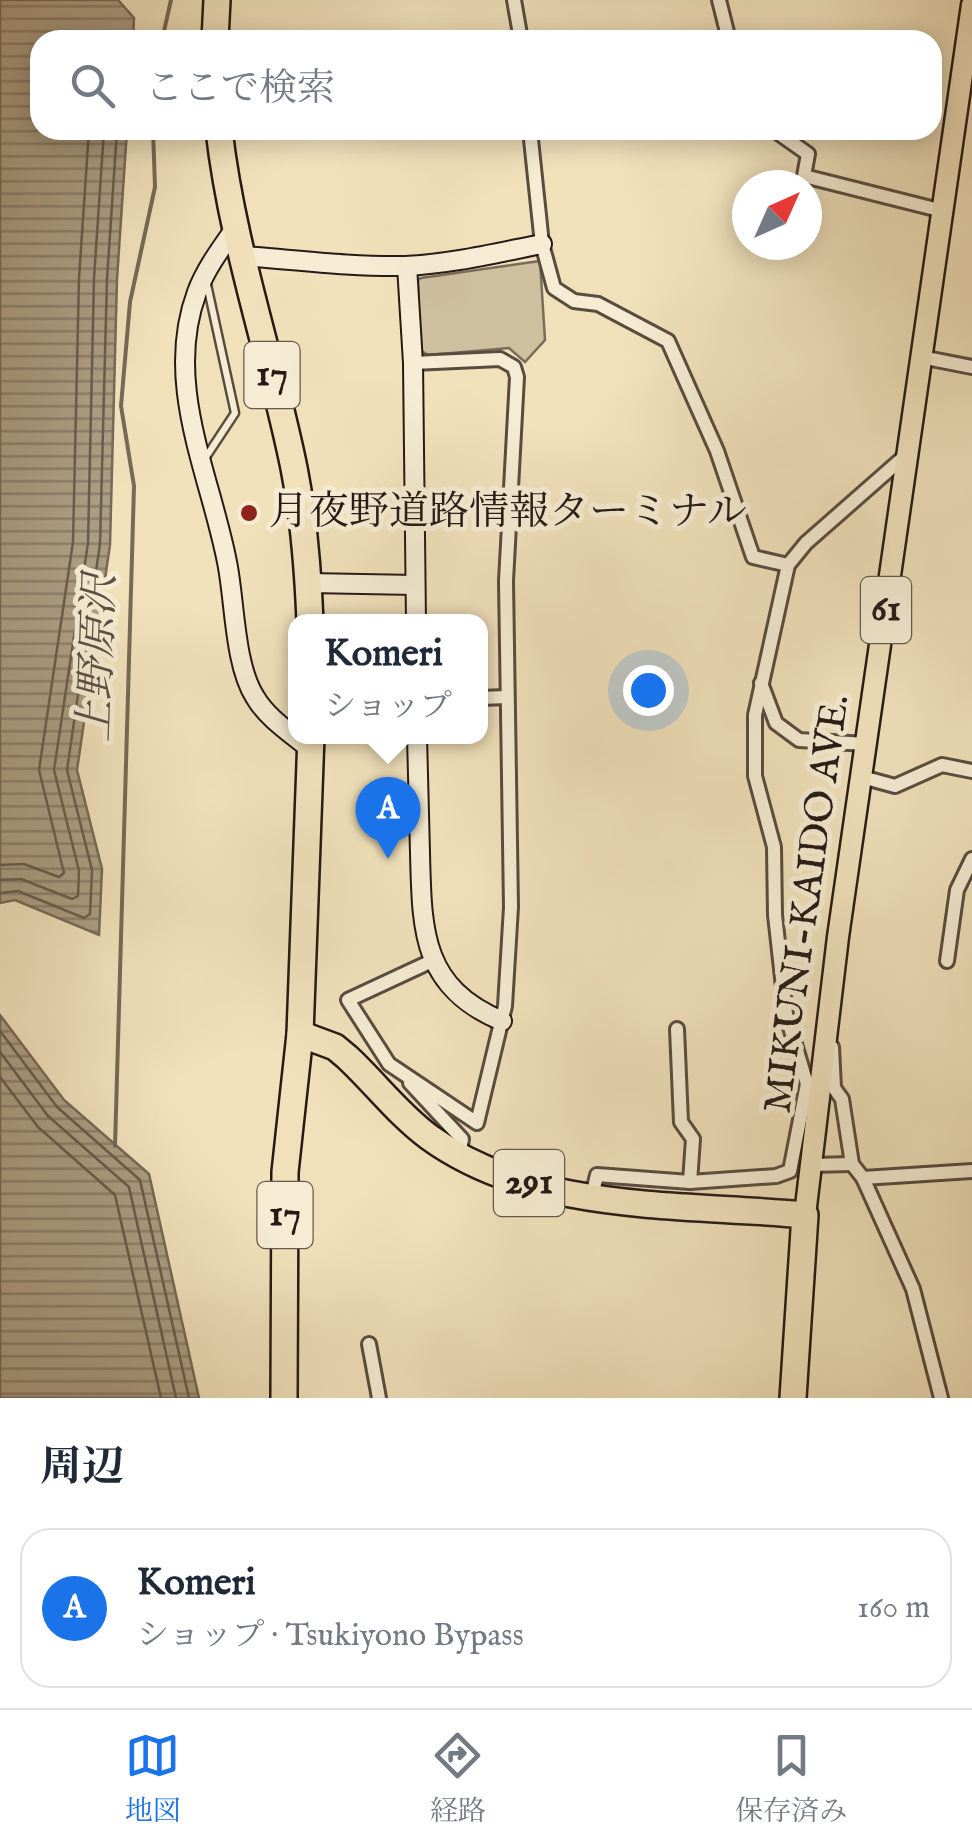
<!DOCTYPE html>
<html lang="ja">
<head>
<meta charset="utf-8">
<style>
  body { margin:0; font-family:"IM FELL English","Noto Serif JP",serif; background:#f2f2f3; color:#1f2937 }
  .compass { position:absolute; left:732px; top:170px; width:90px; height:90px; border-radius:50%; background:#fff; box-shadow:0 5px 25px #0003; rotate:45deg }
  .you { position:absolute; left:648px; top:690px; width:35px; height:35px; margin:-25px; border:8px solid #fff; border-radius:50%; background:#1a73e8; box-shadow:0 0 0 15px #1a73e833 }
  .badge { display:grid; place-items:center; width:65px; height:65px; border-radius:50%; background:#1a73e8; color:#fff; font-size:32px; font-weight:700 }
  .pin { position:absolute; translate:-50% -82px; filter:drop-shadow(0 2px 5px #0008) }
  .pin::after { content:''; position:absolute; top:52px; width:35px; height:30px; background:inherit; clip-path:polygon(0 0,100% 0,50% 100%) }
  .popup { position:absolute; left:288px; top:614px; width:200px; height:130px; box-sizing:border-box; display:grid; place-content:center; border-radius:20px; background:#fff; filter:drop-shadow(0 2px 8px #0005); font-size:32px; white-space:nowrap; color:#747a83 }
  .popup b { font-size:38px; color:#1f2937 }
  .popup::after { content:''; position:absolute; left:50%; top:100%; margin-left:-20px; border:20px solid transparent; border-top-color:#fff }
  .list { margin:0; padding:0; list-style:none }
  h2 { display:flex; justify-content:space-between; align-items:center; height:130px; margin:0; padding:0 40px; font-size:42px }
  h2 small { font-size:32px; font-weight:400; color:#747a83 }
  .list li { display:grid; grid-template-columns:65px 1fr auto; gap:30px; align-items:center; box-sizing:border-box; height:160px; margin:0 20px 20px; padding:0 20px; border:2px solid #e0e1e3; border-radius:30px }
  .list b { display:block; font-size:38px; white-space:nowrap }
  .list p { margin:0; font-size:32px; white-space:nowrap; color:#747a83 }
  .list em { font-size:32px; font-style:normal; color:#747a83 }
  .icon { flex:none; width:55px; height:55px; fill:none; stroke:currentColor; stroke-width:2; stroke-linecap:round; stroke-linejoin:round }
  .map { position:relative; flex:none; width:972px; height:1398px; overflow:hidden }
  .search { position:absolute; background:#fff; box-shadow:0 5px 25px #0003; left:30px; right:30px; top:30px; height:110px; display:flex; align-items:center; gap:25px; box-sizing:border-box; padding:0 35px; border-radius:30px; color:#747a83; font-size:38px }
  .sheet { height:310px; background:#fff }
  nav { display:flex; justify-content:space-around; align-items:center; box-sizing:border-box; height:140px; border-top:2px solid #e0e1e3; background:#fff; font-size:28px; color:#747a83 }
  nav a { display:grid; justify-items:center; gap:5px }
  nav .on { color:#1a73e8 }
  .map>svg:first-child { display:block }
</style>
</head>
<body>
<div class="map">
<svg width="972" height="1398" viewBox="0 0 972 1398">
  <defs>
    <pattern id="water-rules" width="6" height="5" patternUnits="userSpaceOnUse" patternTransform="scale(2.5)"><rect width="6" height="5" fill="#ab9d83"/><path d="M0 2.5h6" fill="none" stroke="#8b7f6a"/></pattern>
  </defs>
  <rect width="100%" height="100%" fill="#f0e1bb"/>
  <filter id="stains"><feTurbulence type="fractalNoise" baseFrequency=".002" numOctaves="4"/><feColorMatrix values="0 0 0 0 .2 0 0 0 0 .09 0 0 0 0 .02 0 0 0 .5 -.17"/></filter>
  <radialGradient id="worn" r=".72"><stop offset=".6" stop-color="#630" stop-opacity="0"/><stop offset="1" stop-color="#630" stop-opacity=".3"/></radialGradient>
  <polygon fill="#cebf9f" stroke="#7a6c5a" stroke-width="2.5" points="540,261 545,340 525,362 509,348 428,355 420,350 418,280 421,278"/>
  <g fill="url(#water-rules)" stroke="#766957" stroke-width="2.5">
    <polygon points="0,0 118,0 134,18 133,40 40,40 40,130 127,130 117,279 110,545 77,770 102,869 99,935 15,900 0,903"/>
    <polygon points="0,1015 64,1100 149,1174 199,1398 0,1398"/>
  </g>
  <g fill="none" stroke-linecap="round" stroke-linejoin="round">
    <g stroke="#685c4c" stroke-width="2.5">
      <polyline points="0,865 24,864 59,877 64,873 39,770 73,542 79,278 89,130"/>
      <polyline points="0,880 21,879 72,899 78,896 79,871 54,770 88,543 94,278 104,130"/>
      <polyline points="0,893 18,891 84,918 90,914 92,870 67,770 100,544 107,279 117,130"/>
      <polyline points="0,1031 57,1107 140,1180 189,1398"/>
      <polyline points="0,1052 48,1116 129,1187 176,1398"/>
      <polyline points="0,1077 38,1127 115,1195 161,1398"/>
    </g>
    <g stroke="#766957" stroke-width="4">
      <polyline points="162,40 171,0"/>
      <polyline points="115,1146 134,486 121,406 130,302 155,187 153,130"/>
    </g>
    <defs>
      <polyline id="lane" points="204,460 235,413 206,280"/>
      <g id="street">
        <polyline points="514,0 521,40"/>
        <polyline points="719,0 729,40"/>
        <polyline points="530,130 542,244 554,288 574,301 598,304 668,341 717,451 753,557 788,565"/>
        <polyline points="774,130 808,154 804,176 943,211"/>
        <polyline points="921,357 972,367"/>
        <polyline points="413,363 500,359 514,367 517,377 506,581 511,907 505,1006 477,1123 389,1064 348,1000 434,960"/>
        <polyline points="761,683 776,723 799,740 866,744"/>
        <polyline points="480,698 507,697"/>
        <polyline points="862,777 895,786 942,765 972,771"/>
        <polyline points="947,961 957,890 972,859"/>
        <polyline points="832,1047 834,1088 842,1099 852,1164 863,1178 913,1289 941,1398"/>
        <polyline points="410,1083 462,1139 459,1156"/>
        <polyline points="820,1085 807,1084 786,1014 775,915 774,847 755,776 755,715 788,565 806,543 905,456"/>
        <polyline points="811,1165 852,1164"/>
        <polyline points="863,1178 972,1171"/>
        <polyline points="690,1182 776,1176 790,1171 807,1084"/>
        <polyline points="592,1196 597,1175 690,1182 693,1139 681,1122 677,1029"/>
        <polyline points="369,1344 379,1398"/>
      </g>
      <g id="secondary">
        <path d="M 236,227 C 222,247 206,268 197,292 C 163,383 210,474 227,562 C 235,601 234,664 255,697 C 267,718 292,734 310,749"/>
        <path d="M 243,256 C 297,260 351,267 405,266 C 451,264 496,253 542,244"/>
        <polyline points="407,266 413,363 416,622"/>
        <polyline points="309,583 415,585"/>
        <path d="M 417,736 C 418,775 419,814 420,853 C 422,930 421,987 502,1021"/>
      </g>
      <polyline id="primary" points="805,1215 838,937 972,5"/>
      <g id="highway">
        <polyline points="215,40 217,0"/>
        <path d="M 219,130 C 232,245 271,355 294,468 C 304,519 308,570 310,622"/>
        <path d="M 300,1034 L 335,1047 L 347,1057 C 375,1083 398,1114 429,1137 C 535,1214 682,1203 805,1215 L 793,1398"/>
        <polyline points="284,1398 285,1172 300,1034 311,736"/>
      </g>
    </defs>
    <use href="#lane" stroke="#584c3f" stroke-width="11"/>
    <use href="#street" stroke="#584c3f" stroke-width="18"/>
    <use href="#secondary" stroke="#261a16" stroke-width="22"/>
    <use href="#primary" stroke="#261a16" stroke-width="25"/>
    <use href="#highway" stroke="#261a16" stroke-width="30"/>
    <use href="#lane" stroke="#f5ecd3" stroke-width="6"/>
    <use href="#street" stroke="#f5ecd3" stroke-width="12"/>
    <use href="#secondary" stroke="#f5ecd3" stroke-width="18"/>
    <use href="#primary" stroke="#f0e1bb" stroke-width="20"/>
    <use href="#highway" stroke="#f0e1bb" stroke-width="25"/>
  </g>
  <circle fill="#8f2418" stroke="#f5ecd3" stroke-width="4" cx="249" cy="513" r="10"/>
  <g text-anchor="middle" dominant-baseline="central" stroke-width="10" stroke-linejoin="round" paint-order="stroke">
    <g fill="#f5ecd3" stroke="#64594f" stroke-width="2.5">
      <rect x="244.5" y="342" width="55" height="66" rx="8"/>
      <rect x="861" y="577" width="50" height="66" rx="8"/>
      <rect x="494" y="1150" width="70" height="66" rx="8"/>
      <rect x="257.5" y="1182" width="55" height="66" rx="8"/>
    </g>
    <g font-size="38" font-weight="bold" fill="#261a16">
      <text x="272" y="375">17</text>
      <text x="886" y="610">61</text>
      <text x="529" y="1183">291</text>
      <text x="285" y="1215">17</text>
    </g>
    <g font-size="40" fill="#261a16" stroke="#f5ecd3" text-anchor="start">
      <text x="269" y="513">月夜野道路情報ターミナル</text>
    </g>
    <g font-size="40" fill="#261a16" stroke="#f5ecd3">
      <text transform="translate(808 904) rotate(-82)">MIKUNI-KAIDO AVE.</text>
    </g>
    <g font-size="42" font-style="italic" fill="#5b4e42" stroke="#f5ecd3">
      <text transform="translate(99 658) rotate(-88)">上野原沢</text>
    </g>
  </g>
  <rect width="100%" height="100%" filter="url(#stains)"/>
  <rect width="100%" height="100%" fill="url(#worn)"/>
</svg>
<svg class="compass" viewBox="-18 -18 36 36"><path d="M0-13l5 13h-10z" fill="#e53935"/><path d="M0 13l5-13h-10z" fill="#747a83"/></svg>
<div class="you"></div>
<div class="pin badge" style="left:388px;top:859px">A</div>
<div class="popup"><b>Komeri</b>ショップ</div>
<div class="search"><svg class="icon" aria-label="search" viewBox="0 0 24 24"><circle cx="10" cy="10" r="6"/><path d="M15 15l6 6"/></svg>ここで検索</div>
</div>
<section class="sheet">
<h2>周辺<small></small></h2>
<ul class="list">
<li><span class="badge">A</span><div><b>Komeri</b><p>ショップ · Tsukiyono Bypass</p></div><em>160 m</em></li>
</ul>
</section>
<nav>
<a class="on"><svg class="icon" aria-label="map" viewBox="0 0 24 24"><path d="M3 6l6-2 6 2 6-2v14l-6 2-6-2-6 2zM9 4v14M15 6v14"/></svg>地図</a>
<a><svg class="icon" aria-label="directions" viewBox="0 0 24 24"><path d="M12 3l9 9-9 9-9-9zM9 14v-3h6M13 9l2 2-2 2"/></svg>経路</a>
<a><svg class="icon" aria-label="saved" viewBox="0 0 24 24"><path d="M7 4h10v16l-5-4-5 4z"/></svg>保存済み</a>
</nav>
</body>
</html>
